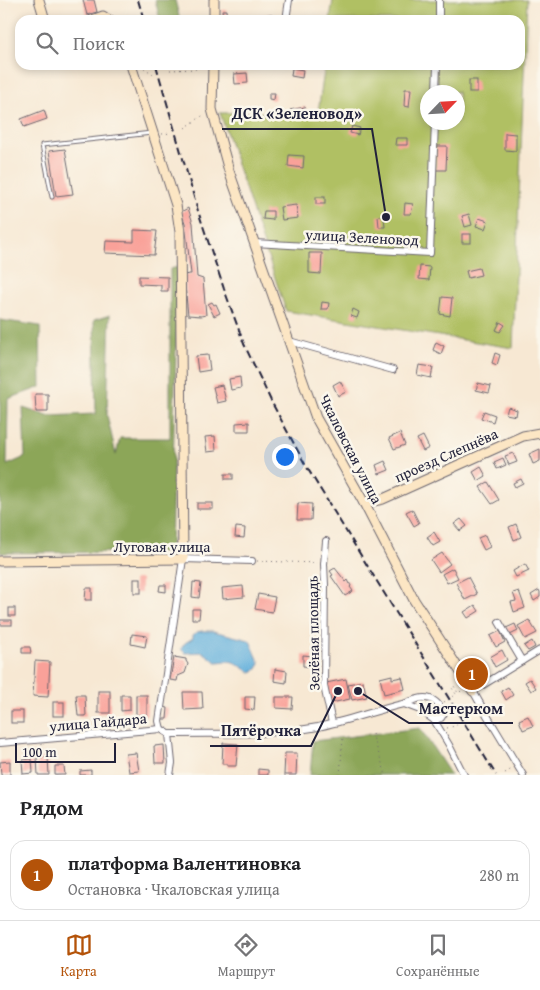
<!DOCTYPE html>
<html lang="ru">
<head>
<meta charset="utf-8">
<style>
  body { margin:0; font-family:"Gentium Book Plus",serif; background:#f2f2f2; color:#202124 }
  .compass { position:absolute; left:420px; top:85px; width:45px; height:45px; border-radius:50%; background:#fff; box-shadow:0 2px 8px #0003; rotate:65deg }
  .scale { position:absolute; left:15px; bottom:12px; width:101px; box-sizing:border-box; padding-left:5px; border:2px solid #22223b; border-top:0; font-size:14px; line-height:18px; white-space:nowrap; color:#22223b; -webkit-text-stroke:4px #fbf7ec; paint-order:stroke }
  .you { position:absolute; left:284px; top:456px; width:18px; height:18px; margin:-12px; border:4px solid #fff; border-radius:50%; background:#1a73e8; box-shadow:0 0 0 8px #1a73e833 }
  .badge { display:grid; place-items:center; width:32px; height:32px; border-radius:50%; background:#b45309; color:#fff; font-size:16px; font-weight:700 }
  .pin { position:absolute; translate:-50% -50%; border:2px solid #fff; box-shadow:0 1px 5px #0006 }
  .list { margin:0; padding:0; list-style:none }
  h2 { display:flex; justify-content:space-between; align-items:center; height:65px; margin:0; padding:0 20px; font-size:21px }
  h2 small { font-size:16px; font-weight:400; color:#757577 }
  .list li { display:grid; grid-template-columns:32px 1fr auto; gap:15px; align-items:center; box-sizing:border-box; height:70px; margin:0 10px 10px; padding:0 10px; border:1px solid #e0e0e0; border-radius:15px }
  .list b { display:block; font-size:19px; white-space:nowrap }
  .list p { margin:0; font-size:16px; white-space:nowrap; color:#757577 }
  .list em { font-size:16px; font-style:normal; color:#757577 }
  .icon { flex:none; width:28px; height:28px; fill:none; stroke:currentColor; stroke-width:2; stroke-linecap:round; stroke-linejoin:round }
  .map { position:relative; flex:none; width:540px; height:775px; overflow:hidden }
  .search { position:absolute; background:#fff; box-shadow:0 2px 8px #0003; left:15px; right:15px; top:15px; height:55px; display:flex; align-items:center; gap:12px; box-sizing:border-box; padding:0 18px; border-radius:15px; color:#757577; font-size:19px }
  .sheet { height:145px; background:#fff }
  nav { display:flex; justify-content:space-around; align-items:center; box-sizing:border-box; height:70px; border-top:1px solid #e0e0e0; background:#fff; font-size:14px; color:#757577 }
  nav a { display:grid; justify-items:center; gap:2px }
  nav .on { color:#b45309 }
  .map>svg:first-child { display:block }
</style>
</head>
<body>
<div class="map">
<svg width="540" height="775" viewBox="0 0 540 775">
  <rect width="100%" height="100%" fill="#fbf7ec"/>
  <filter id="ink" filterUnits="userSpaceOnUse"><feTurbulence type="fractalNoise" baseFrequency=".02" numOctaves="2"/><feDisplacementMap in="SourceGraphic" scale="10" xChannelSelector="R" yChannelSelector="G"/><feConvolveMatrix kernelMatrix="1 2 1 2 8 2 1 2 1" color-interpolation-filters="sRGB"/></filter>
  <filter id="wash" filterUnits="userSpaceOnUse"><feTurbulence type="fractalNoise" baseFrequency=".0096" numOctaves="4" result="noise"/><feDisplacementMap in="SourceGraphic" scale="20" xChannelSelector="R" yChannelSelector="G"/><feGaussianBlur stdDeviation="1.12" result="paint"/><feColorMatrix in="noise" values="0 0 0 0 0 0 0 0 0 0 0 0 0 0 0 0 0 1.4 0 .05"/><feComposite in="paint" operator="in"/></filter>
  <g filter="url(#wash)">
    <rect width="100%" height="100%" fill="#f7e8d3"/>
    <path fill="#b0c063" stroke="#69714f" fill-rule="evenodd" d="M 333,0 L 527,0 L 513,348 L 286,311 L 220,113 L 318,112 L 325,65 L 520,65 L 520,20 L 330,20 ZM 428,92 L 458,92 L 458,122 L 428,122 Z"/>
    <g fill="#8ca659" stroke="#57644a">
      <polygon points="155,0 175,0 180,20 160,20"/>
      <polygon points="178,267 171,552 0,553 0,320 40,326 41,387 8,399 7,465 25,457 23,408 48,416 96,414 94,320 110,315 107,415 116,455 120,438 170,438 170,269"/>
      <polygon points="420,728 451,775 310,775 313,741"/>
    </g>
    <path fill="#61afdb" stroke="#42688b" d="M 202,631 L 213,631 L 249,640 L 251,643 L 260,664 L 256,670 L 251,672 C 246,670 237,663 233,662 C 228,660 221,662 216,662 L 203,652 L 185,653 L 181,649 L 185,643 L 193,638 L 193,635 L 197,632 Z"/>
    <g id="blocks">
      <g fill="#f9a199">
        <polygon points="83,0 94,0 97,12 87,15"/>
        <polygon points="222,10 226,10 227,20 223,20"/>
        <polygon points="272,14 273,20 261,20 260,15"/>
        <polygon points="292,68 303,70 302,78 291,76"/>
        <polygon points="247,73 248,83 235,84 234,74"/>
        <rect x="469" y="80" width="8" height="12"/>
        <polygon points="405,89 411,89 409,107 404,106"/>
        <polygon points="269,93 275,93 274,100 269,99"/>
        <polygon points="305,107 306,115 292,118 290,110"/>
        <polygon points="44,110 47,119 24,127 21,119"/>
        <polygon points="352,126 360,128 358,135 350,133"/>
        <polygon points="505,133 516,134 516,151 505,150"/>
        <polygon points="396,138 407,138 407,145 395,145"/>
        <polygon points="436,146 447,146 446,170 436,170"/>
        <polygon points="65,149 73,194 56,196 49,151"/>
        <polygon points="289,155 304,156 303,168 288,166"/>
        <rect x="316" y="197" width="9" height="7"/>
        <polygon points="405,203 413,204 411,214 404,214"/>
        <polygon points="296,205 298,218 282,220 280,207"/>
        <polygon points="188,208 193,223 197,277 203,279 206,315 201,316 188,315 184,275 189,274 191,274 185,223 181,212"/>
        <polygon points="264,211 273,211 273,220 263,219"/>
        <polygon points="469,214 472,225 465,227 462,216"/>
        <polygon points="378,216 384,216 385,227 379,227"/>
        <polygon points="479,218 488,221 485,229 476,226"/>
        <polygon points="134,230 157,231 154,255 105,253 106,241 134,242"/>
        <rect x="462" y="234" width="9" height="9"/>
        <polygon points="309,253 322,253 321,274 309,273"/>
        <polygon points="420,266 430,267 429,280 419,279"/>
        <polygon points="479,268 481,275 468,278 466,271"/>
        <polygon points="139,276 168,277 168,291 161,291 161,285 139,284"/>
        <polygon points="442,297 452,298 450,316 440,314"/>
        <polygon points="212,302 214,305 216,304 220,313 214,316 208,304"/>
        <polygon points="322,302 329,303 328,309 321,309"/>
        <polygon points="353,309 359,312 357,318 351,316"/>
        <polygon points="500,322 505,325 500,332 496,330"/>
        <polygon points="436,342 444,346 441,354 433,350"/>
        <polygon points="495,353 500,355 497,365 492,363"/>
        <polygon points="208,355 210,370 198,372 196,356"/>
        <polygon points="419,365 433,367 431,378 417,375"/>
        <polygon points="240,377 241,388 231,390 229,379"/>
        <polygon points="340,381 346,392 338,396 333,385"/>
        <polygon points="478,383 491,386 489,393 476,390"/>
        <polygon points="222,385 226,401 217,403 213,387"/>
        <polygon points="35,394 48,394 48,412 36,412"/>
        <polygon points="508,407 517,410 516,416 506,414"/>
        <polygon points="484,411 495,415 493,422 481,418"/>
        <polygon points="249,422 249,431 236,431 236,423"/>
        <polygon points="400,433 405,445 394,449 389,438"/>
        <polygon points="215,436 216,451 207,452 205,437"/>
        <polygon points="423,436 429,448 423,451 417,439"/>
        <polygon points="540,449 540,461 533,464 529,454"/>
        <polygon points="513,453 517,462 509,465 505,456"/>
        <polygon points="503,458 506,465 497,469 494,462"/>
        <polygon points="385,461 389,470 379,474 376,465"/>
        <polygon points="481,467 486,476 478,481 473,472"/>
        <rect x="225" y="474" width="8" height="5"/>
        <polygon points="521,479 523,483 515,487 513,483"/>
        <polygon points="488,482 499,500 492,504 480,487"/>
        <rect x="197" y="503" width="16" height="6"/>
        <polygon points="298,503 312,504 311,520 297,520"/>
        <polygon points="412,509 419,523 414,526 406,512"/>
        <polygon points="461,519 467,526 460,531 454,524"/>
        <polygon points="516,524 521,537 514,540 509,527"/>
        <polygon points="236,527 245,528 244,538 235,537"/>
        <polygon points="434,532 440,542 433,546 427,537"/>
        <polygon points="485,535 490,547 484,550 478,538"/>
        <polygon points="442,553 450,564 439,572 431,560"/>
        <polygon points="525,564 529,571 516,577 513,571"/>
        <polygon points="335,568 346,582 348,580 351,586 350,587 353,591 345,596 331,576 333,575 330,571"/>
        <polygon points="453,568 458,578 447,583 442,574"/>
        <polygon points="468,577 477,594 465,600 456,583"/>
        <rect x="134" y="579" width="7" height="14"/>
        <polygon points="193,582 201,583 199,598 192,597"/>
        <polygon points="160,585 166,585 166,592 159,591"/>
        <polygon points="243,586 244,597 223,599 222,588"/>
        <polygon points="86,588 92,588 92,600 85,600"/>
        <polygon points="539,590 540,592 540,597 534,601 531,595"/>
        <polygon points="519,591 525,608 514,612 511,602 516,601 513,593"/>
        <polygon points="258,594 275,597 272,612 255,609"/>
        <polygon points="475,605 479,611 468,618 464,612"/>
        <rect x="9" y="608" width="6" height="8"/>
        <polygon points="192,609 200,609 199,619 192,619"/>
        <rect x="0" y="620" width="12" height="5"/>
        <polygon points="529,620 537,633 525,639 518,626"/>
        <polygon points="515,624 518,631 510,635 506,628"/>
        <polygon points="500,631 505,642 496,647 490,636"/>
        <polygon points="132,634 147,636 145,647 131,644"/>
        <polygon points="532,641 535,647 528,651 524,646"/>
        <polygon points="22,647 30,647 31,653 22,653"/>
        <polygon points="502,650 507,660 495,667 490,657"/>
        <polygon points="303,655 313,656 312,667 303,666"/>
        <polygon points="174,657 186,659 186,661 188,664 185,673 178,676 177,681 170,680"/>
        <polygon points="35,661 50,662 48,697 33,696"/>
        <polygon points="275,669 287,671 286,683 274,681"/>
        <polygon points="392,675 392,679 402,677 405,689 384,694 380,678"/>
        <polygon points="346,679 350,699 331,703 326,683"/>
        <polygon points="530,679 536,688 531,691 525,682"/>
        <polygon points="363,681 367,697 352,700 348,684"/>
        <polygon points="508,687 513,695 506,700 501,691"/>
        <rect x="98" y="691" width="12" height="22"/>
        <polygon points="183,692 202,692 203,709 184,710"/>
        <polygon points="76,695 85,695 86,716 78,716"/>
        <polygon points="121,695 130,695 130,710 121,711"/>
        <rect x="136" y="695" width="11" height="20"/>
        <polygon points="245,697 255,697 254,710 245,709"/>
        <polygon points="276,697 293,697 292,709 276,708"/>
        <rect x="53" y="702" width="11" height="14"/>
        <polygon points="163,707 168,708 167,719 162,719"/>
        <rect x="11" y="711" width="12" height="12"/>
        <polygon points="528,716 533,726 523,730 519,720"/>
        <polygon points="223,743 238,744 236,766 227,766 227,764 222,764"/>
        <polygon points="164,745 165,763 155,763 154,746"/>
        <polygon points="136,753 139,771 129,772 126,754"/>
        <polygon points="285,753 297,753 296,775 284,775"/>
        <polygon points="48,757 49,775 38,775 37,758"/>
        <polygon points="32,759 33,773 23,774 22,760"/>
        <polygon points="10,761 10,775 1,775 0,762"/>
        <polygon points="55,766 64,766 65,775 55,775"/>
        <polygon points="258,769 268,770 268,775 258,775"/>
        <polygon points="91,770 91,775 80,775 80,771"/>
      </g>
    </g>
  </g>
  <g filter="url(#ink)">
    <use href="#blocks" fill-opacity="0" stroke="#6d6770" stroke-width="1"/>
    <g fill="none" stroke-linecap="round" stroke-linejoin="round">
      <defs>
        <polyline id="lane" points="52,197 42,145 152,133"/>
        <g id="street">
          <polyline points="286,20 289,0"/>
          <polyline points="439,20 439,0"/>
          <polyline points="436,92 437,65"/>
          <polyline points="254,243 430,253 435,122"/>
          <polyline points="289,341 393,370"/>
          <polyline points="326,541 324,564 325,585 324,686 332,723"/>
          <polyline points="499,622 522,661"/>
          <polyline points="434,720 449,745 464,775"/>
          <polyline points="161,729 159,721 183,559 252,561"/>
          <polyline points="169,734 172,763 170,775"/>
          <path d="M 0,743 L 161,729 L 169,734 C 219,733 269,736 318,727 C 346,721 374,711 403,704 C 410,702 417,698 424,698 C 435,698 439,705 444,713 L 441,718 L 434,720 L 420,710 L 404,704"/>
          <polyline points="523,775 482,707 473,691 540,650"/>
        </g>
        <g id="secondary">
          <polyline points="39,0 45,20"/>
          <polyline points="92,20 103,16 109,20"/>
          <polyline points="214,20 214,0"/>
          <polyline points="213,65 212,109 229,171 316,418 364,503 414,600 473,691"/>
          <polyline points="364,503 383,499 523,436 540,433"/>
          <polyline points="0,561 183,559 180,232 176,205 131,65"/>
        </g>
      </defs>
      <use href="#lane" stroke="#6d6770" stroke-width="5"/>
      <use href="#street" stroke="#6d6770" stroke-width="8"/>
      <use href="#secondary" stroke="#6d6770" stroke-width="11"/>
      <g stroke="#6d6770" stroke-width="1" stroke-dasharray="1 4" stroke-linecap="butt">
        <polyline points="140,65 153,74"/>
        <polyline points="170,70 196,69"/>
        <polyline points="185,128 205,114"/>
        <polyline points="162,134 171,133"/>
        <polyline points="257,561 318,563"/>
        <polyline points="444,702 456,694 452,688 454,686 458,693 463,690"/>
        <polyline points="470,716 477,711"/>
        <polyline points="447,728 455,726 458,724"/>
        <polyline points="372,734 386,775"/>
        <polyline points="505,773 512,769"/>
        <polyline points="340,775 343,737"/>
      </g>
      <use href="#lane" stroke="#fff" stroke-width="3"/>
      <use href="#street" stroke="#fff" stroke-width="6"/>
      <use href="#secondary" stroke="#fce6c4" stroke-width="9"/>
      <g stroke="#22223b" stroke-width="2" stroke-dasharray="8 4" stroke-linecap="butt">
        <polyline points="138,0 144,20"/>
        <polyline points="156,65 198,211 224,289 244,344 272,403 306,466 496,775"/>
      </g>
    </g>
  </g>
  <g text-anchor="middle" dominant-baseline="central" stroke-width="5" stroke-linejoin="round" paint-order="stroke">
    <g font-size="15" fill="#22223b" stroke="#fbf7ec">
      <text transform="translate(362 237) rotate(3)">улица Зеленовод</text>
      <text transform="translate(351 449) rotate(63)">Чкаловская улица</text>
      <text transform="translate(446 455) rotate(-24)">проезд Слепнёва</text>
      <text x="162" y="546">Луговая улица</text>
      <text transform="translate(313 633) rotate(-91)">Зелёная площадь</text>
      <text transform="translate(98 722) rotate(-5)">улица Гайдара</text>
    </g>
  </g>
  <path fill="none" stroke="#22223b" stroke-width="2" d="M386 217L372 129H222M358 691L409 723H513M338 691L311 746H210"/>
  <g fill="#22223b" stroke="#fbf7ec" stroke-width="2">
    <circle cx="386" cy="217" r="5"/>
    <circle cx="358" cy="691" r="5"/>
    <circle cx="338" cy="691" r="5"/>
  </g>
  <g font-size="16" text-anchor="middle" font-weight="bold" fill="#22223b" stroke="#fbf7ec" stroke-width="5" stroke-linejoin="round" paint-order="stroke">
    <text x="297" y="119">ДСК «Зеленовод»</text>
    <text x="461" y="714">Мастерком</text>
    <text x="261" y="736">Пятёрочка</text>
  </g>
</svg>
<svg class="compass" viewBox="-18 -18 36 36"><path d="M0-13l5 13h-10z" fill="#e53935"/><path d="M0 13l5-13h-10z" fill="#757577"/></svg>
<div class="scale">100 m</div>
<div class="you"></div>
<div class="pin badge" style="left:472px;top:674px">1</div>
<div class="search"><svg class="icon" aria-label="search" viewBox="0 0 24 24"><circle cx="10" cy="10" r="6"/><path d="M15 15l6 6"/></svg>Поиск</div>
</div>
<section class="sheet">
<h2>Рядом<small></small></h2>
<ul class="list">
<li><span class="badge">1</span><div><b>платформа Валентиновка</b><p>Остановка · Чкаловская улица</p></div><em>280 m</em></li>
</ul>
</section>
<nav>
<a class="on"><svg class="icon" aria-label="map" viewBox="0 0 24 24"><path d="M3 6l6-2 6 2 6-2v14l-6 2-6-2-6 2zM9 4v14M15 6v14"/></svg>Карта</a>
<a><svg class="icon" aria-label="directions" viewBox="0 0 24 24"><path d="M12 3l9 9-9 9-9-9zM9 14v-3h6M13 9l2 2-2 2"/></svg>Маршрут</a>
<a><svg class="icon" aria-label="saved" viewBox="0 0 24 24"><path d="M7 4h10v16l-5-4-5 4z"/></svg>Сохранённые</a>
</nav>
</body>
</html>
